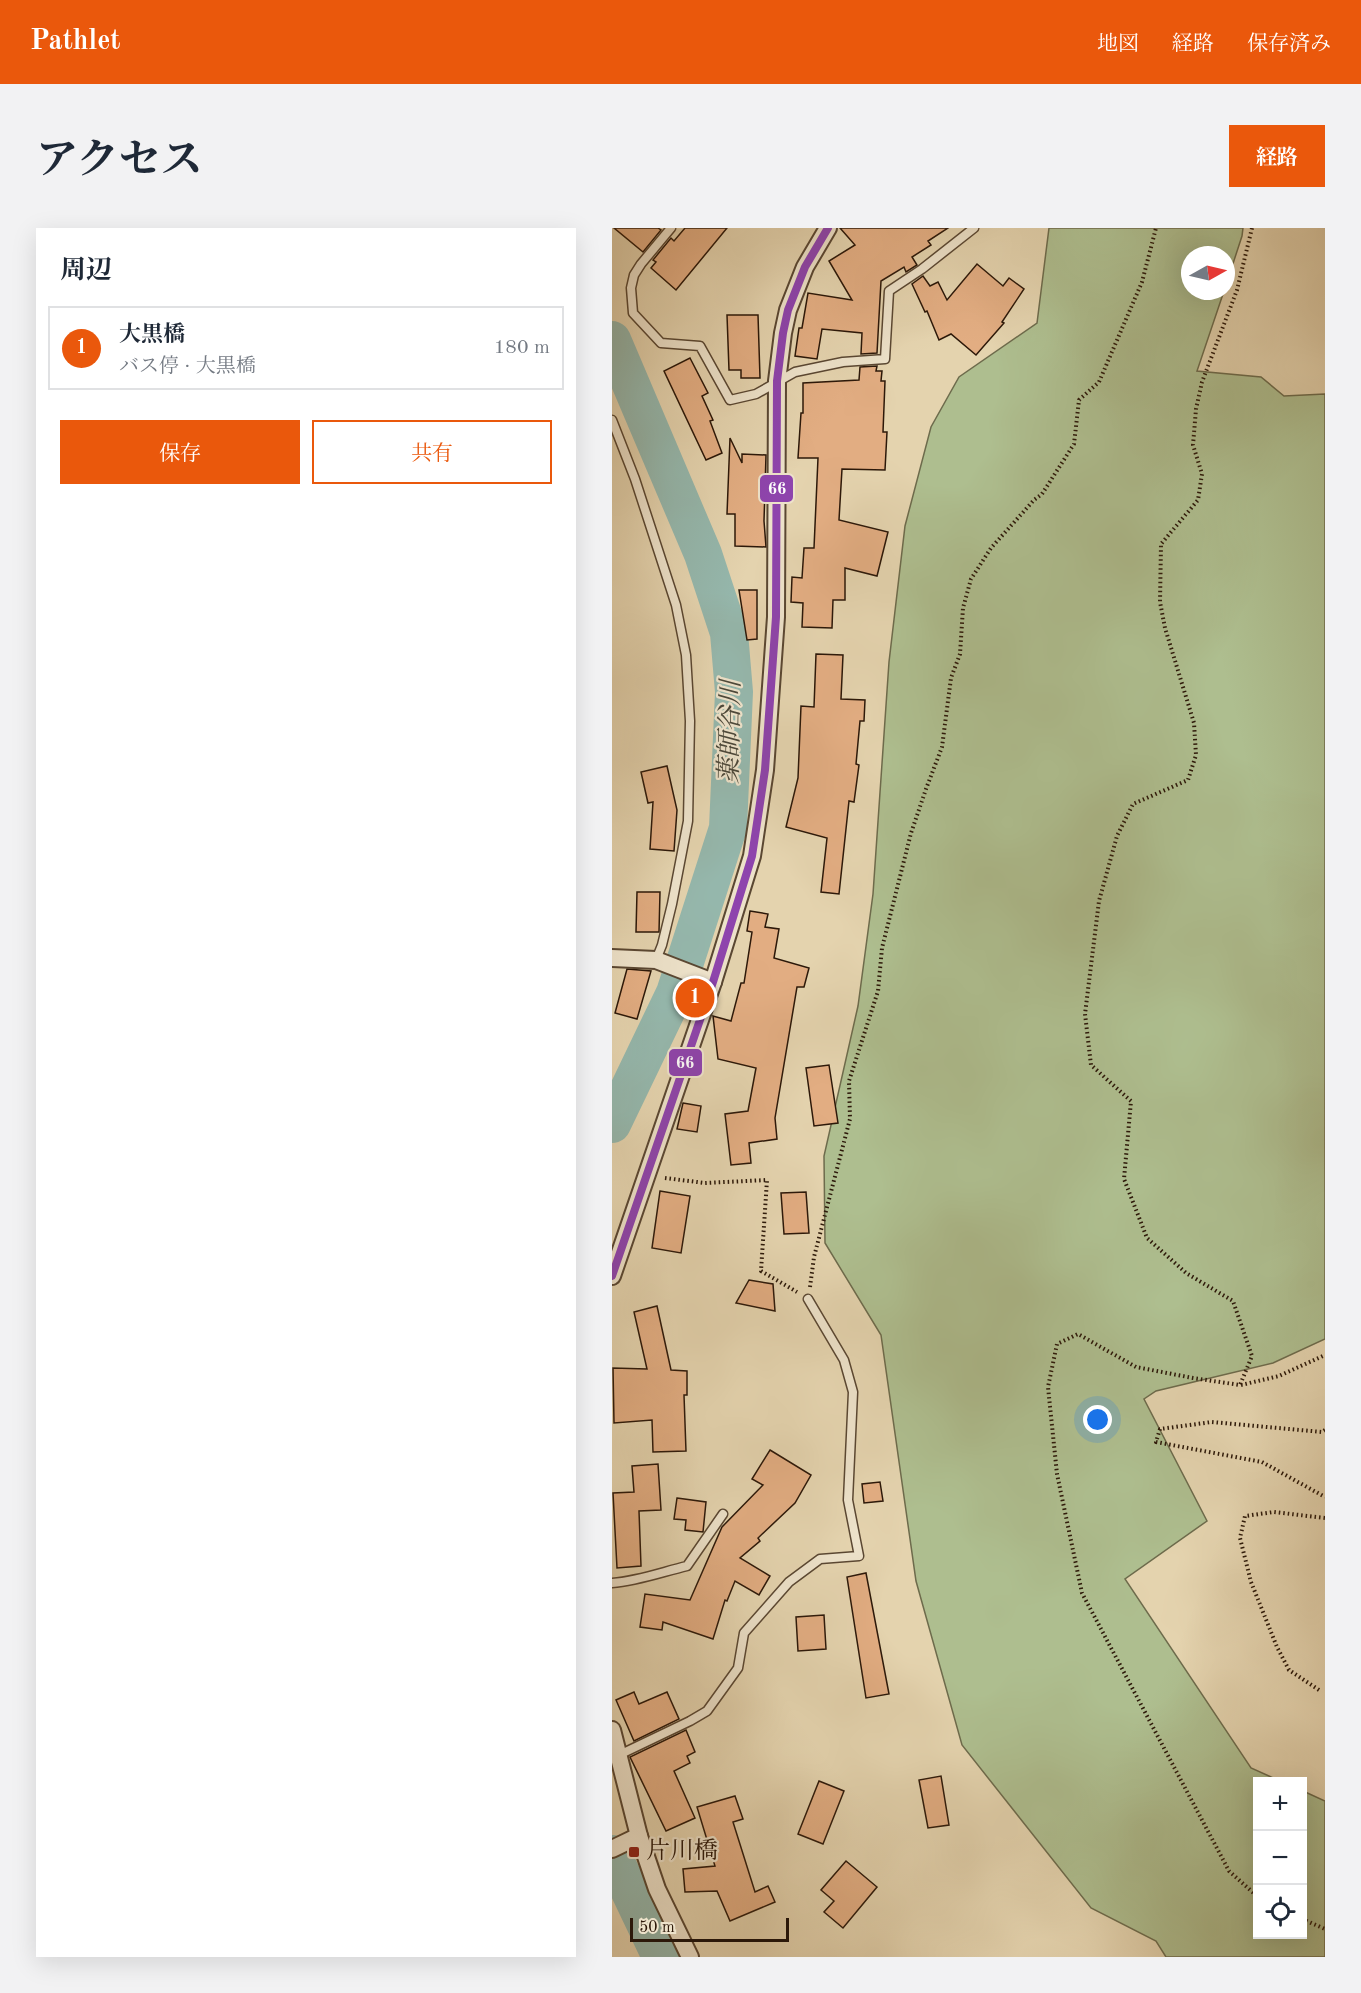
<!DOCTYPE html>
<html lang="ja">
<head>
<meta charset="utf-8">
<style>
  body { margin:0; font-family:"Old Standard TT","Noto Serif JP",serif; background:#f2f2f3; color:#1f2937 }
  .controls { position:absolute; right:18px; bottom:18px; display:grid; overflow:hidden; border-radius:0px; box-shadow:0 6px 24px #0002 }
  .controls button { width:54px; height:54px; display:grid; place-items:center; padding:0; border:0; border-bottom:2px solid #e0e1e3; background:#fff; color:#1f2937; font:30px sans-serif }
  .compass { position:absolute; left:569px; top:18px; width:54px; height:54px; border-radius:50%; background:#fff; box-shadow:0 6px 24px #0002; rotate:82deg }
  .scale { position:absolute; left:18px; bottom:15px; width:159px; box-sizing:border-box; padding-left:6px; border:3px solid #2c1809; border-top:0; font-size:16px; line-height:21px; white-space:nowrap; color:#2c1809; -webkit-text-stroke:4px #ede2ca; paint-order:stroke }
  .you { position:absolute; left:486px; top:1192px; width:21px; height:21px; margin:-15px; border:4px solid #fff; border-radius:50%; background:#1a73e8; box-shadow:0 0 0 9px #1a73e833 }
  .badge { display:grid; place-items:center; width:39px; height:39px; border-radius:50%; background:#ea580c; color:#fff; font-size:20px; font-weight:700 }
  .pin { position:absolute; translate:-50% -50%; border:3px solid #fff; box-shadow:0 2px 6px #0006 }
  .list { margin:0; padding:0; list-style:none }
  h2 { display:flex; justify-content:space-between; align-items:center; height:78px; margin:0; padding:0 24px; font-size:26px }
  h2 small { font-size:20px; font-weight:400; color:#747a83 }
  .list li { display:grid; grid-template-columns:39px 1fr auto; gap:18px; align-items:center; box-sizing:border-box; height:84px; margin:0 12px 12px; padding:0 12px; border:2px solid #e0e1e3; border-radius:0px }
  .list b { display:block; font-size:22px; white-space:nowrap }
  .list p { margin:0; font-size:20px; white-space:nowrap; color:#747a83 }
  .list em { font-size:20px; font-style:normal; color:#747a83 }
  .actions { display:flex; gap:12px; padding:18px 24px }
  .actions a { flex:1; padding:14px 0; border:2px solid #ea580c; border-radius:0px; text-align:center; font-size:21px; color:#ea580c }
  .actions .main { background:#ea580c; color:#fff }
  .icon { flex:none; width:33px; height:33px; fill:none; stroke:currentColor; stroke-width:2; stroke-linecap:round; stroke-linejoin:round }
  .map { position:relative; flex:none; width:713px; height:1729px; overflow:hidden; border-radius:0px }
  header { display:flex; align-items:center; gap:36px; box-sizing:border-box; height:84px; padding:0 30px; background:#ea580c; color:#fff }
  header strong { font-size:28px }
  nav { display:flex; gap:33px; margin-inline-start:auto; font-size:21px }
  .intro { display:flex; align-items:center; justify-content:space-between; box-sizing:border-box; height:144px; padding:0 36px }
  h1 { margin:0; font-size:42px }
  .button { padding:15px 27px; border-radius:0px; background:#ea580c; color:#fff; font-size:21px; font-weight:700 }
  main { display:flex; gap:36px; padding:0 36px }
  aside { flex:1; background:#fff; border-radius:0px; box-shadow:0 6px 24px #0002 }
  .map>svg:first-child { display:block }
</style>
</head>
<body>
<header>
<strong>Pathlet</strong>
<nav><a>地図</a><a>経路</a><a>保存済み</a></nav>
</header>
<div class="intro"><h1>アクセス</h1><a class="button">経路</a></div>
<main>
<aside>
<h2>周辺<small></small></h2>
<ul class="list">
<li><span class="badge">1</span><div><b>大黒橋</b><p>バス停 · 大黒橋</p></div><em>180 m</em></li>
</ul>
<div class="actions"><a class="main">保存</a><a>共有</a></div>
</aside>
<div class="map">
<svg width="713" height="1729" viewBox="0 0 713 1729">
  <rect width="100%" height="100%" fill="#e4d3ae"/>
  <filter id="stains"><feTurbulence type="fractalNoise" baseFrequency=".00333" numOctaves="4"/><feColorMatrix values="0 0 0 0 .2 0 0 0 0 .09 0 0 0 0 .02 0 0 0 .5 -.17"/></filter>
  <radialGradient id="worn" r=".72"><stop offset=".6" stop-color="#630" stop-opacity="0"/><stop offset="1" stop-color="#630" stop-opacity=".3"/></radialGradient>
  <polygon fill="#aebe8f" stroke="#6d6b4c" stroke-width="1.5" points="437,0 631,0 630,8 614,57 614,27 578,27 578,63 612,63 585,143 649,149 672,168 713,166 713,1111 661,1135 544,1163 532,1171 595,1293 513,1351 639,1540 668,1553 646,1554 646,1706 690,1706 691,1563 713,1573 713,1729 554,1729 544,1713 479,1680 350,1517 304,1353 269,1107 213,1015 212,928 246,778 261,666 277,434 293,298 319,199 347,149 425,95"/>
  <g fill="none" stroke-linecap="round" stroke-linejoin="round">
    <g stroke="#95b7ac" stroke-width="38">
      <polyline points="0,112 91,326 117,405 122,464 116,600 63,765 0,896"/>
      <polyline points="0,1626 49,1729"/>
    </g>
  </g>
  <g fill="#e2ad82" stroke="#2c1809" stroke-width="1.5">
    <polygon points="2,0 46,0 49,2 31,24"/>
    <polygon points="73,0 115,0 64,62 39,40 44,34 41,32 59,10 62,13"/>
    <polygon points="228,0 336,0 316,13 319,17 300,29 305,37 294,44 292,39 269,53 265,125 249,126 250,105 210,101 205,131 183,128 187,100 190,100 196,65 240,72 217,33 243,17"/>
    <polygon points="365,36 391,58 397,50 412,61 390,94 392,95 364,127 339,106 327,112 315,83 313,84 300,56 311,48 318,58 326,54 335,72"/>
    <polygon points="115,87 146,87 148,150 129,150 129,142 117,142"/>
    <polygon points="78,130 96,165 90,168 101,192 98,193 110,225 94,232 52,143"/>
    <polygon points="265,138 264,143 270,143 269,153 273,153 271,204 275,204 273,242 230,241 227,292 276,304 265,348 233,340 233,372 221,372 220,400 190,399 191,375 179,374 180,349 190,350 192,320 202,320 206,230 186,230 189,185 191,185 191,155 247,152 248,139"/>
    <polygon points="118,210 130,235 130,226 154,227 152,293 154,319 123,318 123,286 115,286"/>
    <polygon points="127,362 145,362 145,411 135,412"/>
    <polygon points="204,426 231,427 229,471 253,472 252,493 248,493 244,536 247,537 242,574 237,573 227,666 209,664 215,610 174,599 186,550 189,478 202,479"/>
    <polygon points="55,538 65,582 62,623 38,621 41,574 36,575 29,544"/>
    <polygon points="25,664 48,664 47,704 24,704"/>
    <polygon points="138,683 156,686 153,699 167,701 162,730 197,740 192,759 185,759 163,890 165,911 137,915 139,935 119,937 113,886 136,883 144,840 106,831 101,788 119,793 129,755 132,755 140,704 135,703"/>
    <polygon points="15,741 39,743 25,791 3,785"/>
    <polygon points="217,837 226,895 202,898 194,840"/>
    <polygon points="71,875 89,878 85,904 65,901"/>
    <polygon points="48,963 78,968 69,1025 40,1020"/>
    <polygon points="194,964 197,1005 172,1006 169,965"/>
    <polygon points="137,1052 161,1056 163,1083 124,1075"/>
    <polygon points="45,1078 59,1142 75,1143 75,1167 72,1167 74,1223 41,1224 40,1192 2,1195 1,1140 35,1141 22,1084"/>
    <polygon points="158,1222 199,1247 183,1275 146,1310 148,1313 128,1330 158,1348 147,1367 123,1353 115,1373 113,1372 101,1411 51,1394 50,1402 28,1399 33,1366 78,1372 110,1299 151,1257 140,1251"/>
    <polygon points="46,1236 49,1282 27,1283 29,1338 5,1340 1,1265 22,1264 20,1238"/>
    <polygon points="268,1254 271,1273 252,1275 250,1256"/>
    <polygon points="65,1270 94,1274 91,1304 73,1302 74,1292 62,1291"/>
    <polygon points="254,1345 277,1466 254,1470 235,1349"/>
    <polygon points="212,1387 214,1421 186,1423 184,1389"/>
    <polygon points="22,1464 27,1476 55,1464 67,1491 22,1513 4,1472"/>
    <polygon points="74,1502 83,1524 75,1528 78,1535 62,1543 83,1590 54,1603 18,1529"/>
    <polygon points="329,1548 337,1597 316,1600 307,1552"/>
    <polygon points="207,1553 232,1563 211,1616 186,1606"/>
    <polygon points="123,1568 131,1591 121,1594 143,1664 156,1658 163,1674 118,1693 105,1663 73,1664 71,1641 103,1638 85,1579"/>
    <polygon points="234,1633 265,1659 231,1700 212,1684 222,1673 209,1662"/>
  </g>
  <g fill="none" stroke-linecap="round" stroke-linejoin="round">
    <defs>
      <g id="lane">
        <polyline points="59,0 29,36 22,47 19,60 21,85 49,115 88,118 118,172 144,166 183,144 231,134 273,131 277,63 310,41 362,0"/>
        <polyline points="0,192 23,251 64,377 74,427 78,493 76,593 60,676 50,717 44,732"/>
        <path d="M 0,1355 C 26,1353 50,1344 75,1338 L 111,1286"/>
        <polyline points="7,1527 78,1493 95,1483 126,1440 132,1405 177,1354 208,1331 247,1328 236,1272 241,1164 232,1132 196,1071"/>
      </g>
      <g id="street">
        <polyline points="0,730 44,732 101,754"/>
        <polyline points="0,1048 101,754 140,628 153,542 164,389 165,153 171,105 176,82 193,39 216,0"/>
        <polyline points="0,1502 27,1608 45,1661 78,1729"/>
        <polyline points="0,1621 27,1608"/>
      </g>
    </defs>
    <use href="#lane" stroke="#5a4732" stroke-width="11"/>
    <use href="#street" stroke="#5a4732" stroke-width="20"/>
    <g stroke="#2c1809" stroke-width="4" stroke-dasharray="1.5 3" stroke-linecap="butt">
      <polyline points="640,0 625,62 590,154 584,181 581,217 590,246 586,272 549,316 548,374 553,400 582,495 584,527 576,552 521,576 505,608 487,673 473,786 479,837 519,873 512,951 535,1010 574,1045 621,1073 640,1128 628,1157 581,1150 524,1139 466,1106 445,1116 436,1159 445,1246 470,1365 617,1643 646,1669"/>
      <polyline points="53,950 93,955 155,952 149,1043 185,1064"/>
      <polyline points="198,1059 202,1029 238,891 237,853 266,763 270,720 299,605 314,561 330,519 339,450 348,426 351,380 359,351 379,320 422,272 430,266 462,216 467,172 487,154 530,54 544,0"/>
      <polyline points="629,1157 667,1148 713,1127"/>
      <polyline points="713,1202 710,1204 600,1194 548,1201 544,1214 650,1234 713,1269"/>
      <polyline points="707,1462 677,1442 665,1419 639,1354 628,1310 633,1288 662,1284 713,1290"/>
      <polyline points="690,1691 713,1701"/>
    </g>
    <use href="#lane" stroke="#ede2ca" stroke-width="8"/>
    <use href="#street" stroke="#ede2ca" stroke-width="16"/>
    <defs>
      <polyline id="bus-1" points="0,1048 101,754 140,628 153,542 164,389 165,153 171,105 176,82 193,39 216,0"/>
    </defs>
    <use href="#bus-1" stroke="#ede2ca" stroke-width="12"/>
    <use href="#bus-1" stroke="#8e44ad" stroke-width="8"/>
  </g>
  <rect fill="#8f2418" stroke="#ede2ca" stroke-width="2" x="16" y="1618" width="12" height="12" rx="3"/>
  <g text-anchor="middle" dominant-baseline="central" stroke-width="4.5" stroke-linejoin="round" paint-order="stroke">
    <g font-size="24" fill="#2c1809" stroke="#ede2ca" text-anchor="start">
      <text x="34" y="1624">片川橋</text>
    </g>
    <g font-size="26" font-style="italic" fill="#4c483a" stroke="#ede2ca">
      <text transform="translate(119 504) rotate(-89)">薬師谷川</text>
    </g>
  </g>
  <g stroke="#ede2ca" stroke-width="2">
    <rect x="147" y="246" width="35" height="29" rx="6" fill="#8e44ad"/>
    <rect x="56" y="820" width="35" height="29" rx="6" fill="#8e44ad"/>
  </g>
  <g font-size="16" text-anchor="middle" font-weight="bold" fill="#fff">
    <text x="165" y="266">66</text>
    <text x="73" y="840">66</text>
  </g>
  <rect width="100%" height="100%" filter="url(#stains)"/>
  <rect width="100%" height="100%" fill="url(#worn)"/>
</svg>
<div class="controls">
<button>+</button>
<button>−</button>
<button><svg class="icon" aria-label="locate" viewBox="0 0 24 24"><circle cx="12" cy="12" r="6"/><path d="M12 2v4M12 18v4M2 12h4M18 12h4"/></svg></button>
</div>
<svg class="compass" viewBox="-18 -18 36 36"><path d="M0-13l5 13h-10z" fill="#e53935"/><path d="M0 13l5-13h-10z" fill="#747a83"/></svg>
<div class="scale">50 m</div>
<div class="you"></div>
<div class="pin badge" style="left:83px;top:770px">1</div>
</div>
</main>
</body>
</html>
